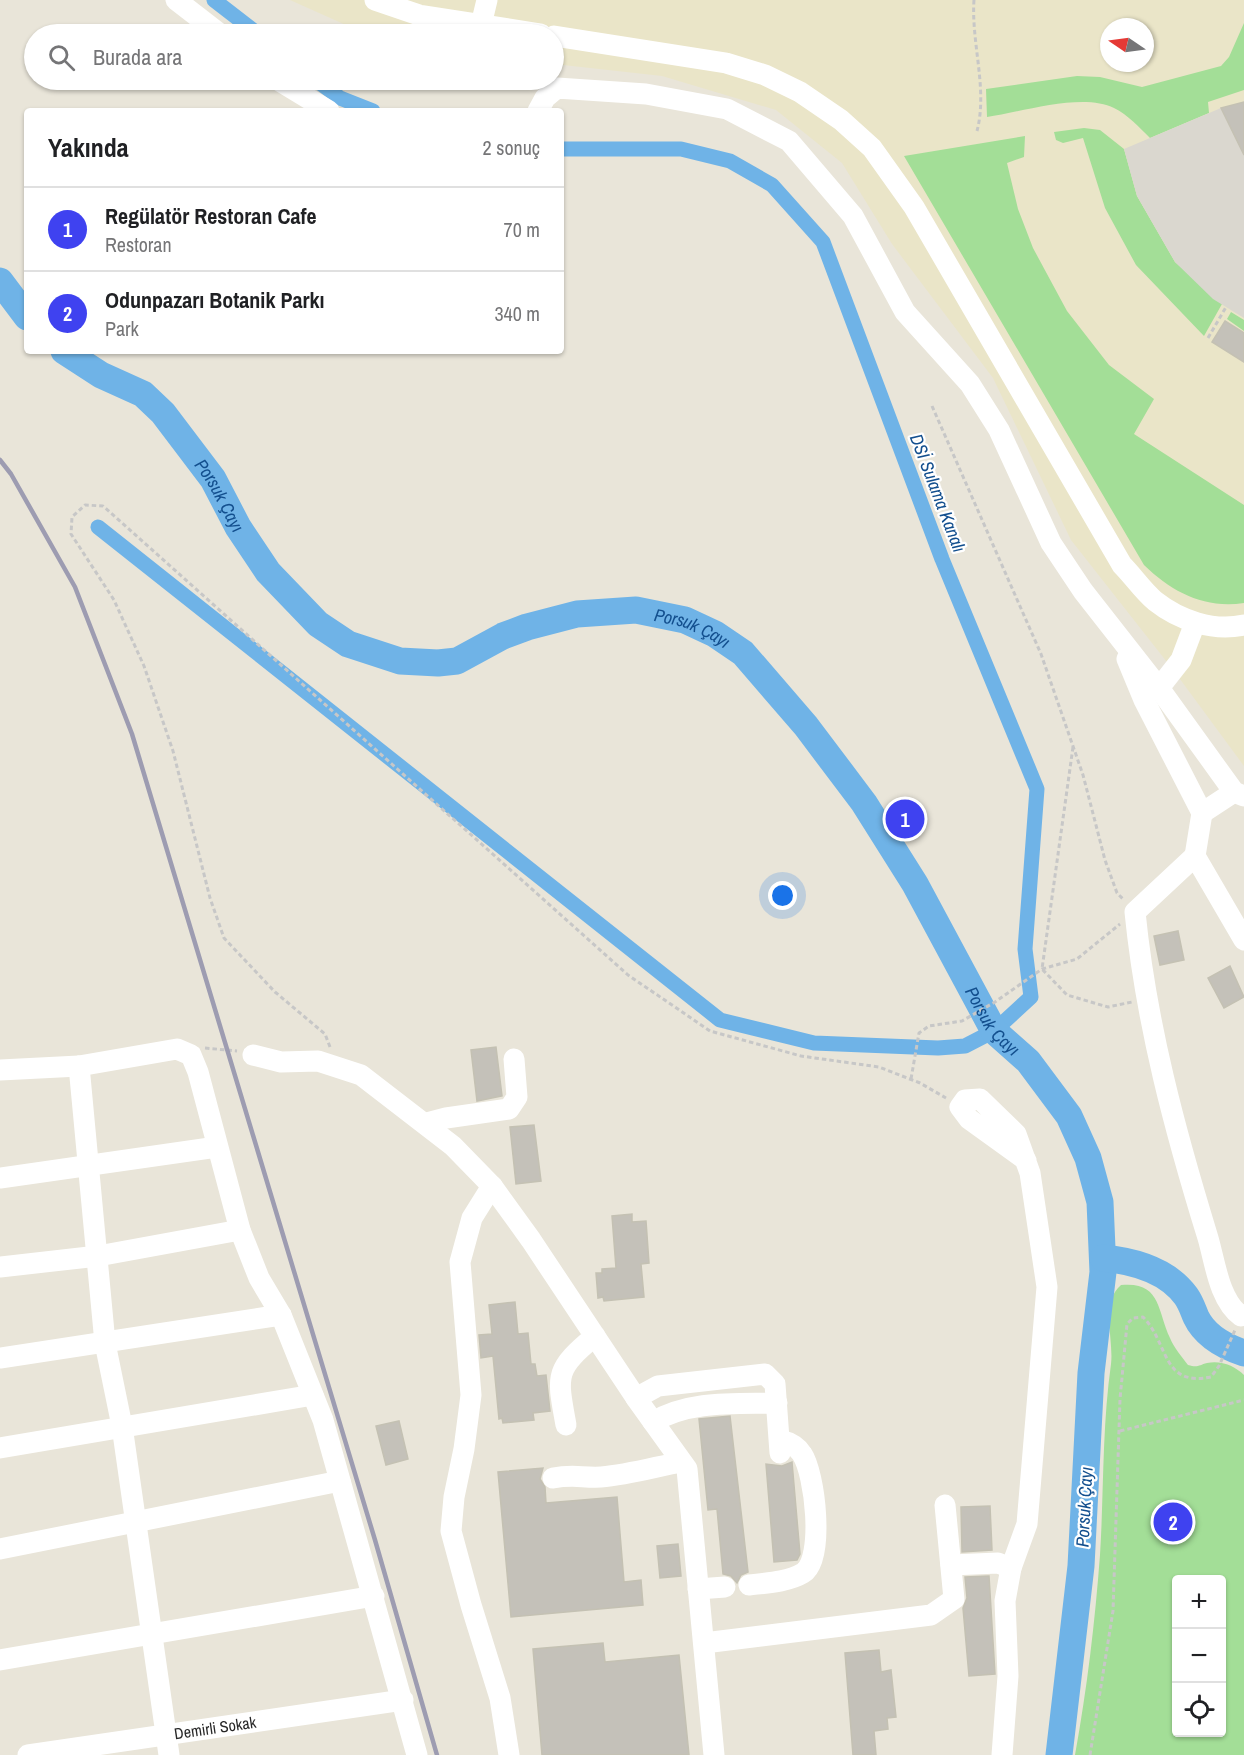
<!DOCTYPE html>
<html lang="tr">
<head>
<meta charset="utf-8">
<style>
  body { margin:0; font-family:"Archivo Narrow",sans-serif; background:#f6f6f6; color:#202124 }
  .controls { position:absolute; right:18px; bottom:18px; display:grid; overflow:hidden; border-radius:6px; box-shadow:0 2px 4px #0004 }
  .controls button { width:54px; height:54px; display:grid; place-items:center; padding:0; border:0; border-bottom:2px solid #e0e0e0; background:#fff; color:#202124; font:30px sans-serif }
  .compass { position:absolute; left:1100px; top:18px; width:54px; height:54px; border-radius:50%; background:#fff; box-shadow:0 2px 4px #0004; rotate:283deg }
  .you { position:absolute; left:783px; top:896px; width:21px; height:21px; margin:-15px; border:4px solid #fff; border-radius:50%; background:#1a73e8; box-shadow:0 0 0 9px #1a73e833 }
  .badge { display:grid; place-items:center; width:39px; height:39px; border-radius:50%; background:#3f42f0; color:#fff; font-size:20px; font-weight:700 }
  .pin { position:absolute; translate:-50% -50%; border:3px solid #fff; box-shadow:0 2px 6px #0006 }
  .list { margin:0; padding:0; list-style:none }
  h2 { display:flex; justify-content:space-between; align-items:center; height:78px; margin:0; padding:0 24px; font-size:26px }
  h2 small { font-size:20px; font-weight:400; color:#757577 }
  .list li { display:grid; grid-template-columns:39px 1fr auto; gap:18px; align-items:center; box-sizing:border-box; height:84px; padding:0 24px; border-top:2px solid #e0e0e0 }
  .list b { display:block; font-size:22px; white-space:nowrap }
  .list p { margin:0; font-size:20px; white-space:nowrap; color:#757577 }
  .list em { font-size:20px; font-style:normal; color:#757577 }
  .icon { flex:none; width:33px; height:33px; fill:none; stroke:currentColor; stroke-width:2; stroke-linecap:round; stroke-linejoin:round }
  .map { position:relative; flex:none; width:1244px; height:1755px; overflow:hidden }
  .search { position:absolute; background:#fff; box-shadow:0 2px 4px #0004; left:24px; top:24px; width:540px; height:66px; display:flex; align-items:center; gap:15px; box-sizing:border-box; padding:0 21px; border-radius:33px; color:#757577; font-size:22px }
  .panel { position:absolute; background:#fff; box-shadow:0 2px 4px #0004; left:24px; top:108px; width:540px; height:246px; border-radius:6px }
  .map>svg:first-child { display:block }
</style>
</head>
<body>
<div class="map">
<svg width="1244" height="1755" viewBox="0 0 1244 1755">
  <rect width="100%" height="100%" fill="#e9e5d9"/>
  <path fill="#eae5c8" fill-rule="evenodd" d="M 290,0 L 1244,0 L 1244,766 L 1174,671 L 1071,540 L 993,378 L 892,244 L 842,163 L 776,110 L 662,76 L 554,64 L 554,34 L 366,34 ZM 1109,27 L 1145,27 L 1145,63 L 1109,63 Z"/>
  <g fill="#a3de97" fill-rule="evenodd">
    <path d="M 1244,23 L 1244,90 L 1208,102 L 1209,113 L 1150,138 C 1139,127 1128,115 1114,108 C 1083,92 1021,112 987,117 L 986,89 L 1077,76 L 1100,77 L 1142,87 L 1221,66 L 1229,57 Z"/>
    <polygon points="1084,128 1100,130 1124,149 1137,196 1175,262 1222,304 1204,336 1136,265 1105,208 1083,138 1063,143 1056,140 1054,132"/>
    <path d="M 1025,136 L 1024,157 L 1007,163 L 1018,209 L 1033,248 L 1067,311 L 1109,365 L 1154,399 L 1134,434 L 1244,505 L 1244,603 C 1204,609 1172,592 1144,565 L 904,156 Z"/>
    <polygon points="1231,312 1244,320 1244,331 1227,319"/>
    <path d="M 1121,1285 C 1161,1281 1157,1310 1170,1338 C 1174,1348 1182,1357 1188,1365 C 1198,1368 1199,1365 1207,1363 C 1221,1360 1235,1366 1244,1375 L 1244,1755 L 1075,1755 C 1087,1689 1095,1622 1100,1555 C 1104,1491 1102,1428 1111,1364 C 1114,1340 1100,1303 1121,1285 ZM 1176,1580 L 1222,1580 L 1222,1732 L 1176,1732 Z"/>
  </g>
  <polygon fill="#dad7cf" points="1221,108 1244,155 1244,318 1213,299 1175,262 1137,196 1124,149"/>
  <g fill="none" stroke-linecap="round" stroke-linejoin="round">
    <g stroke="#6fb3e7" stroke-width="15">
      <polyline points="214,0 258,34"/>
      <polyline points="316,80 340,98 373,111"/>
      <polyline points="98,527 720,1020 814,1043 938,1048 965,1046 994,1031 1031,997 1025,949 1037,789 942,559 823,242 772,185 730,161 681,149 561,149"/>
    </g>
    <g stroke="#6fb3e7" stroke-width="27">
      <polyline points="0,281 27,317"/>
      <path id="s1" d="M 64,351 L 101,375 L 143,394 L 163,413 L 213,479 L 238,527 L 268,572 L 318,624 L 348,644 L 400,661 L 438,663 L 457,661 L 503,636 L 527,627 L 577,614 L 636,610 L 685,620 L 715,634 L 743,653 L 806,726 L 864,803 L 915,884 L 994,1031 L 1028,1061 L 1069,1116 L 1088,1158 L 1100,1202 L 1103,1272 L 1091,1373 L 1081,1566 L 1059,1755"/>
      <path d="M 1103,1258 C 1134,1261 1167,1270 1186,1296 C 1191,1303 1193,1310 1196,1317 C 1205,1336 1226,1347 1244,1353"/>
    </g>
  </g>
  <g fill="#c4c1b9" stroke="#c4c1b3" stroke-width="1.5">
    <polygon points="1244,102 1244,155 1221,108"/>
    <polygon points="1225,321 1244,333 1244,362 1212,342"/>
    <polygon points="1178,931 1184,960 1160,965 1154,936"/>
    <polygon points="1230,966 1244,997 1224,1008 1208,978"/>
    <polygon points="496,1047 502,1096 477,1101 471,1050"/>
    <polygon points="534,1125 541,1181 516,1184 510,1127"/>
    <polygon points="632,1214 632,1222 646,1221 649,1263 641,1264 644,1297 604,1301 603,1297 598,1298 596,1273 602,1273 602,1269 616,1268 612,1216"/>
    <polygon points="515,1302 518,1334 528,1333 531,1364 535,1364 537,1376 546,1375 550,1411 533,1413 534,1420 503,1423 502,1418 499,1419 493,1356 481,1358 479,1335 492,1334 489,1305"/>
    <polygon points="730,1416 748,1572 741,1575 737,1583 731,1576 723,1574 717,1509 708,1510 699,1419"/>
    <polygon points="399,1421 408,1459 386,1465 376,1426"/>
    <polygon points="792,1462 800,1554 797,1560 774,1562 766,1464 782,1466"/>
    <polygon points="543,1468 540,1479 545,1487 546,1503 617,1497 624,1582 641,1580 643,1605 511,1617 498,1472"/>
    <polygon points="990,1506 992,1550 962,1552 961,1507"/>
    <polygon points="678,1544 681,1576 660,1578 657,1546"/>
    <polygon points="989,1576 995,1674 969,1676 963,1608 967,1598 965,1577"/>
    <polygon points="603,1643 605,1662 679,1655 689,1755 542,1755 533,1649"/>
    <polygon points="879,1650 881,1672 891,1670 896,1717 887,1718 888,1729 874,1731 876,1755 853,1755 845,1653"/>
  </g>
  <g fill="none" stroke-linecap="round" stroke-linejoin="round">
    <g stroke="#c7c7c7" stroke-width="3" stroke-dasharray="4.5 3" stroke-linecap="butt">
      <path d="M 974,0 C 971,43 988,89 977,131"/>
      <polyline points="1208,338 1226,307"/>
      <polyline points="932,406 1041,654 1083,775 1105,860 1117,893 1123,899"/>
      <polyline points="1073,747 1042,969 1067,995 1108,1007 1132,1002"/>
      <polyline points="330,1047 325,1034 275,992 224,938 210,898 173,751 144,666 114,600 71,534 72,517 85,505 103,506 628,975 710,1031 801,1056 879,1067 920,1083 946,1098"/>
      <polyline points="205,1048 237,1051"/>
      <polyline points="911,1079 919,1033 929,1026 962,1021 995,1002 1042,969 1077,959 1120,924"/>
      <polyline points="1120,1431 1244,1400"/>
      <path d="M 1090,1755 L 1113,1611 L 1120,1399 L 1127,1324 L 1133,1318 L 1143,1317 C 1169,1343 1161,1387 1211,1377 L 1219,1366 L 1235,1330"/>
    </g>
    <g stroke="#fff" stroke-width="21">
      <polyline points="176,0 220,34"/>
      <polyline points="375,0 419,15 541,34"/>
      <polyline points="481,25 487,0"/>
      <path d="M 554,36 L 726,63 L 765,75 L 800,92 L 841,120 L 872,148 L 914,207 L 1122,565 C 1133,576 1143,591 1155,601 C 1179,620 1213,632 1244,625"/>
      <polyline points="278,80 329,111"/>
      <polyline points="538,111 545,98 557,88 646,94 727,109 789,141 853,216 905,312 970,384 999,430 1051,543 1083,591 1159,688 1234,792 1244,796"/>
      <polyline points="1127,659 1144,700 1202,813 1195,856"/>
      <polyline points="1159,688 1181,660 1195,623"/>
      <polyline points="1202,813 1234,792"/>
      <path d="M 1244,940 L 1195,856 L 1135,912 C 1146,1023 1175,1131 1208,1238 C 1215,1262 1219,1300 1241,1316 L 1244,1315"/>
      <polyline points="253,1055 281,1062 318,1061 361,1075 453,1146 492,1186 531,1240 636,1398 687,1469 714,1755"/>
      <polyline points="79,1066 105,1343 122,1426 169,1755"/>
      <polyline points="0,1070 79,1066 177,1049 191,1055 198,1072 240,1230 259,1278 281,1315 323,1420 417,1755"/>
      <polyline points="427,1123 446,1118 509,1109 517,1097 514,1059"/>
      <polyline points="0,1178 217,1147"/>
      <polyline points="492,1186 472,1218 460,1262 471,1395 464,1449 454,1497 451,1531 471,1605 500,1698 509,1755"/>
      <polyline points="0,1267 98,1256 240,1230"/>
      <polyline points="0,1358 281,1315"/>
      <polyline points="636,1398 658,1386 765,1374 775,1384 780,1453"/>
      <path d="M 653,1422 C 690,1400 735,1404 777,1403"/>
      <path d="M 566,1425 C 557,1375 554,1370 595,1336"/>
      <polyline points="0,1448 313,1395"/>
      <path d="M 553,1478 C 574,1474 582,1478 601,1477 C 628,1475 655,1467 681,1462"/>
      <polyline points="0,1549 340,1481"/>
      <polyline points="951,1565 998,1563 1011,1568"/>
      <path d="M 749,1585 C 766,1583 788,1582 803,1573 C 825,1559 815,1473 802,1454 C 797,1446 789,1442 780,1440"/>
      <polyline points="698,1589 725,1587"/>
      <polyline points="704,1643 931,1615 954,1599 945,1505"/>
      <polyline points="0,1660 374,1596"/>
      <path id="s2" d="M 28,1755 L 403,1700"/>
      <polyline points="1002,1755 1008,1676 1005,1601 1011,1568 1027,1524 1047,1287 1030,1173 1016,1134 980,1099 965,1100 960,1107 969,1119 1026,1160"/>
    </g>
    <polyline stroke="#9d9cb1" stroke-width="4.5" points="0,460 11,474 75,587 132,734 375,1540 437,1755"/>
  </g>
  <g text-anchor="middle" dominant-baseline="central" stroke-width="4.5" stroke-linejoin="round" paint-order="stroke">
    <g font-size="16" fill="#272727" stroke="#fff">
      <text stroke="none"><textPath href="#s2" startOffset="189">Demirli Sokak</textPath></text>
    </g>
    <g font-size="18" font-style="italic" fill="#134f8e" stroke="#fff">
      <text transform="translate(938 493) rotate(69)">DSİ Sulama Kanalı</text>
      <text stroke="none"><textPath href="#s1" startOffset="218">Porsuk Çayı</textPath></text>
      <text stroke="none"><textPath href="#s1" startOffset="777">Porsuk Çayı</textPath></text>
      <text stroke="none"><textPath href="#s1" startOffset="1281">Porsuk Çayı</textPath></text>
      <text transform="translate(1084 1507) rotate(-87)">Porsuk Çayı</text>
    </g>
  </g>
</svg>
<div class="controls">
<button>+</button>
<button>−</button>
<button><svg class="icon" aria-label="locate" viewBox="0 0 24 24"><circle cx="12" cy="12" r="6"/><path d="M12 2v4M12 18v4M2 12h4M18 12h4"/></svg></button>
</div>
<svg class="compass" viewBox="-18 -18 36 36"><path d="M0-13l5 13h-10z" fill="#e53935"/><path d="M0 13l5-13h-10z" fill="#757577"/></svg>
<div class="you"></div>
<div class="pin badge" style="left:905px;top:819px">1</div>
<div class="pin badge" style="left:1173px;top:1522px">2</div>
<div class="search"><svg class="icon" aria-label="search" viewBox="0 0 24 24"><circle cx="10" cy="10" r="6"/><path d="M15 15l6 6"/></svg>Burada ara</div>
<section class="panel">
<h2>Yakında<small>2 sonuç</small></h2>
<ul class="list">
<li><span class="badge">1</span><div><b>Regülatör Restoran Cafe</b><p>Restoran</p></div><em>70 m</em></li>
<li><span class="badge">2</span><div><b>Odunpazarı Botanik Parkı</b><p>Park</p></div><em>340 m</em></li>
</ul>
</section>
</div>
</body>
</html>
